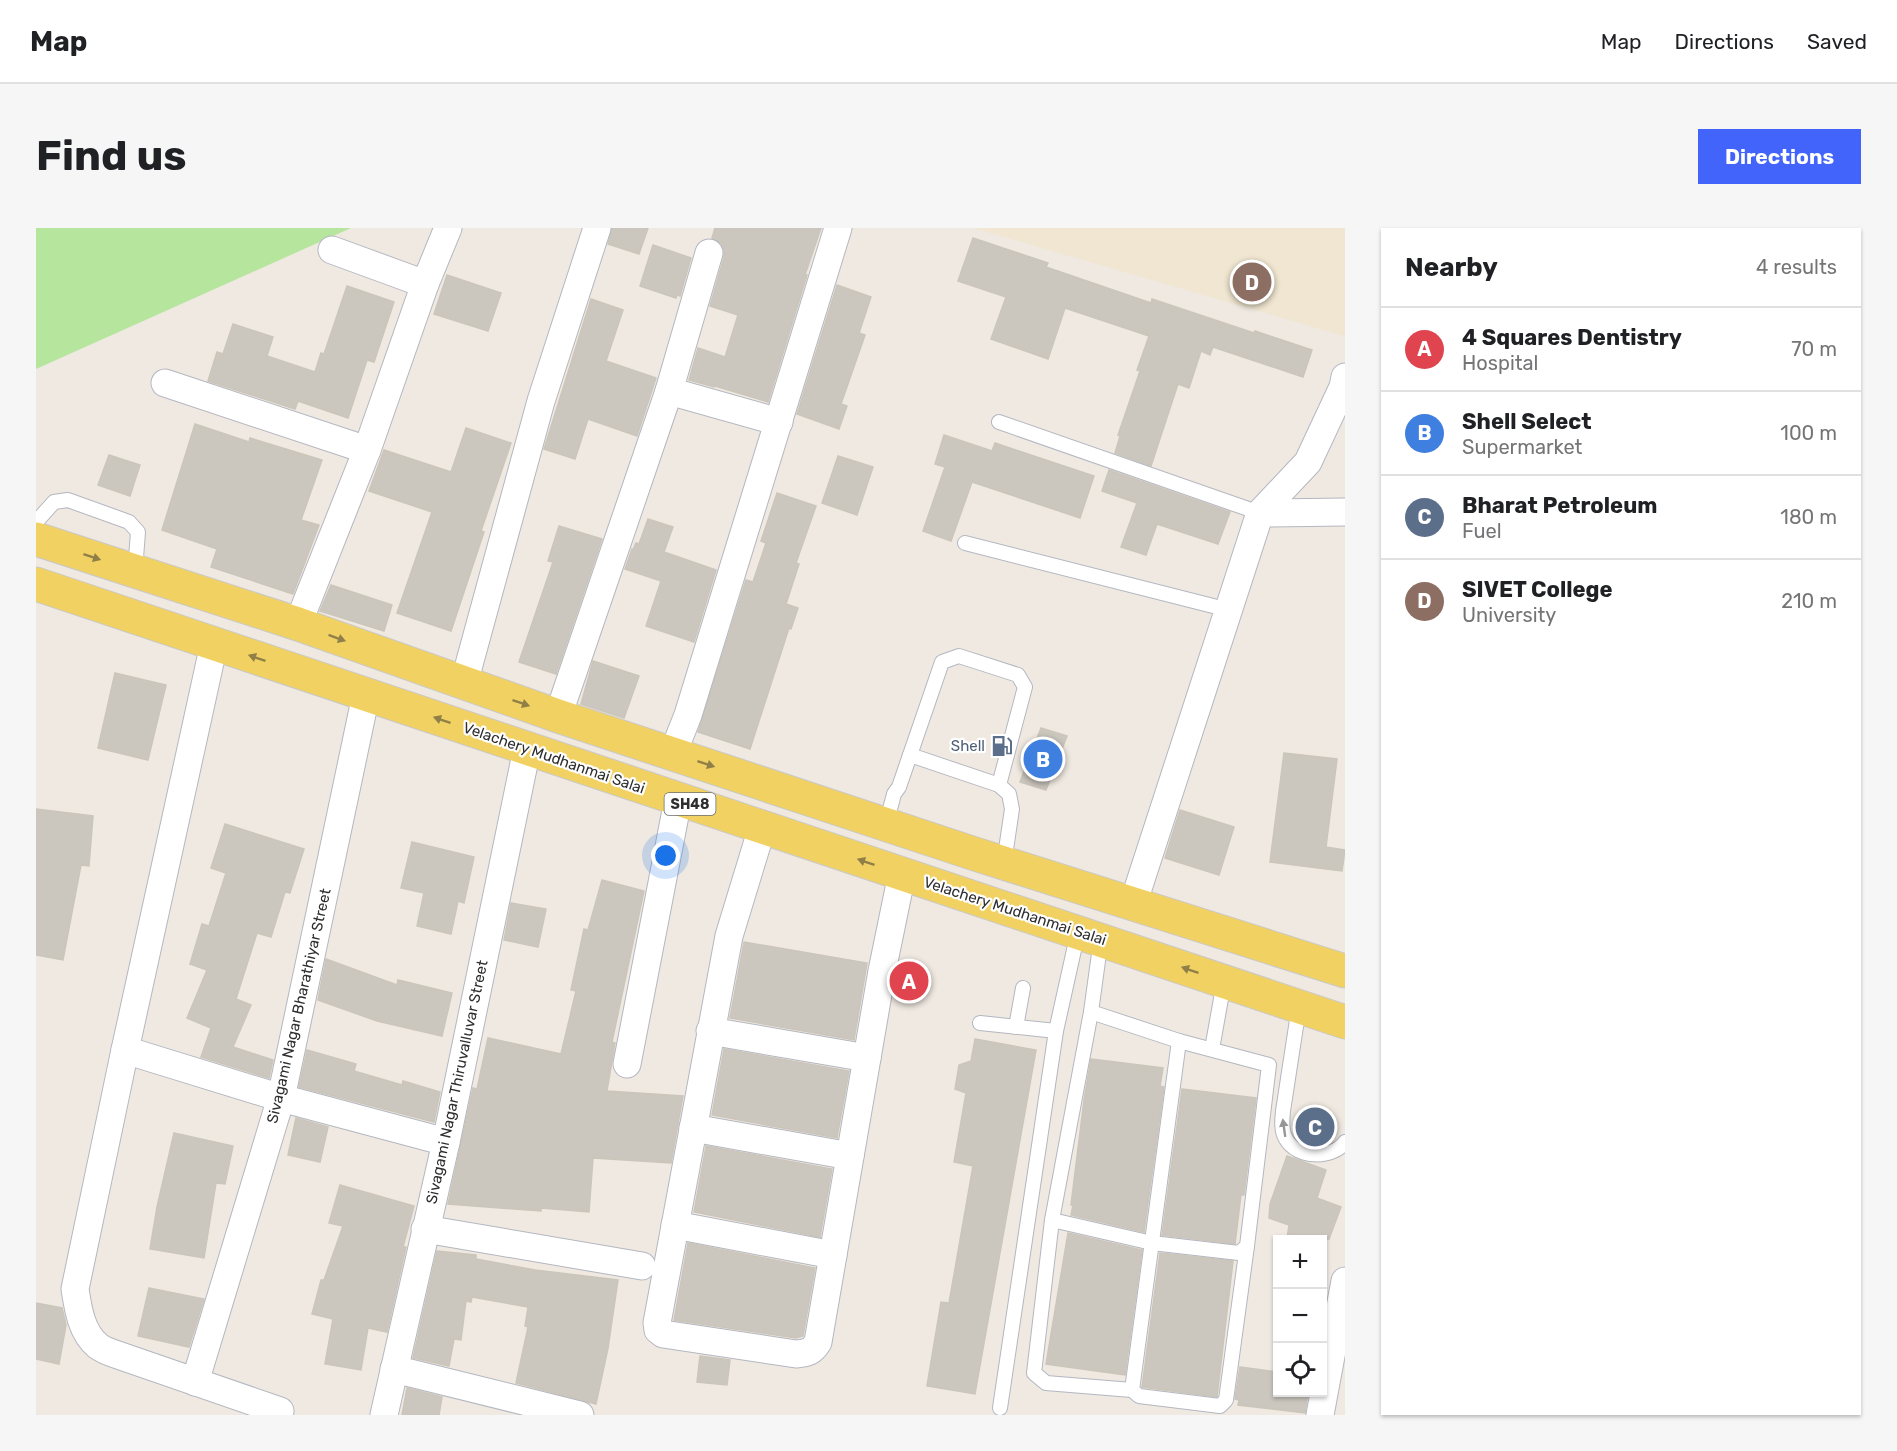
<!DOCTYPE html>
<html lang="en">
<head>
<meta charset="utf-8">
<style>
  body { margin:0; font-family:Rubik,sans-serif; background:#f6f6f6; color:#202124 }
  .controls { position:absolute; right:18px; bottom:18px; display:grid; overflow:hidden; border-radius:0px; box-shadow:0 2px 4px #0004 }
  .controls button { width:54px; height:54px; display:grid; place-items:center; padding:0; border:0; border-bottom:2px solid #e0e0e0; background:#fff; color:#202124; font:30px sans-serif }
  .you { position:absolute; left:630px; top:628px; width:21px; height:21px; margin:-15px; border:4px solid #fff; border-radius:50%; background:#1a73e8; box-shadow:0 0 0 9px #1a73e833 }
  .badge { display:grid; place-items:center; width:39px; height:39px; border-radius:50%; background:#4264fb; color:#fff; font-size:20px; font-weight:700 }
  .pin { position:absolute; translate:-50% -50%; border:3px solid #fff; box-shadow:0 2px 6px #0006 }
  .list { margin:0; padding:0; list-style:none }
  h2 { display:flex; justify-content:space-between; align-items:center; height:78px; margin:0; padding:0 24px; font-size:26px }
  h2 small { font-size:20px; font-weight:400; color:#757577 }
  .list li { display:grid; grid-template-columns:39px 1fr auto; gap:18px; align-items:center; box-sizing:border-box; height:84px; padding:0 24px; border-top:2px solid #e0e0e0 }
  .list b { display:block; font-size:22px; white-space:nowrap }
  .list p { margin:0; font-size:20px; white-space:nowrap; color:#757577 }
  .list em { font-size:20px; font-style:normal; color:#757577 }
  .icon { flex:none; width:33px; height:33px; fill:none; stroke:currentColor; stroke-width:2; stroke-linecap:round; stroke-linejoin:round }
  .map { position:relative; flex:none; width:1309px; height:1187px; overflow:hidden; border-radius:0px }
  header { display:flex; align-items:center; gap:36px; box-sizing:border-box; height:84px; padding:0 30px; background:#fff; border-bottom:2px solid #e0e0e0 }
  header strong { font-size:28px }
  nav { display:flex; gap:33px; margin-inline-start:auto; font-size:21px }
  .intro { display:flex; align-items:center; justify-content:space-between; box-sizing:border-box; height:144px; padding:0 36px }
  h1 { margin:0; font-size:42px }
  .button { padding:15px 27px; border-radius:0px; background:#4264fb; color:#fff; font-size:21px; font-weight:700 }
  main { display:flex; gap:36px; padding:0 36px }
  aside { flex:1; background:#fff; border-radius:0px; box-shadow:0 2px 4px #0004 }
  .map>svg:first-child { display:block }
</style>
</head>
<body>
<header>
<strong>Map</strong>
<nav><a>Map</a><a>Directions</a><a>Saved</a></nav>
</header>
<div class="intro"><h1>Find us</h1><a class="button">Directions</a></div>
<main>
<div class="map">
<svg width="1309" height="1187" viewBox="0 0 1309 1187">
  <rect width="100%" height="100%" fill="#efe9e1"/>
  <polygon fill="#f0e6d1" points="937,0 1309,0 1309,108 1308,108"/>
  <polygon fill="#b6e59e" points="0,0 315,0 0,141"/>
  <g fill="#cbc7bf" stroke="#cbc5ba" stroke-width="1.5">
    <polygon points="576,0 612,0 603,26 572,16"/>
    <polygon points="679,0 785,0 769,47 771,47 732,174 679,158 678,159 653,152 662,120 689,129 702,87 674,78 688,29 688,22 685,15 676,10"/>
    <polygon points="937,10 1012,35 1010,39 1115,75 1116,71 1218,105 1219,103 1276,122 1267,149 1177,119 1174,127 1165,123 1153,160 1142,156 1115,238 1079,225 1084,208 1082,207 1104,143 1101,142 1113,108 1029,80 1012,131 955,111 970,69 922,53"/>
    <polygon points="617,17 655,30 644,68 641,67 640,70 604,58"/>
    <polygon points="411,47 465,65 452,103 398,86"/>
    <polygon points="801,57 835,69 823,105 829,107 805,176 811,178 803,201 761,186"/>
    <polygon points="311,58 358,74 338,134 331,132 312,190 262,173 259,181 172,153 181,124 187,126 197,96 237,109 231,128 279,144 285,125 288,126"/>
    <polygon points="555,71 587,82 570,133 620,150 601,208 552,191 539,231 508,221"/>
    <polygon points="159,196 213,214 214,210 286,232 265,292 283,297 257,366 175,339 181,321 126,302"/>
    <polygon points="430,200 475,215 445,303 448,304 415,403 361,385 396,284 333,263 348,222 415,244"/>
    <polygon points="908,207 956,223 959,215 1058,248 1044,290 936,254 915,313 887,303 909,239 899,236"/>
    <polygon points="73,227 104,237 94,268 62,257"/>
    <polygon points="802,228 837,239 821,287 786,275"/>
    <polygon points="1073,242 1194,284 1182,316 1121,296 1110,327 1085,319 1101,275 1066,263"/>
    <polygon points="741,265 780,278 760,335 763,336 750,376 762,380 755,401 753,400 714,521 662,504 710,352 717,354 730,315 725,313"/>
    <polygon points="612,291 637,299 628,324 680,342 658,414 610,398 625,353 589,341 596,321 597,322 600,315 603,316"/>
    <polygon points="523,298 566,311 520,446 483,434 517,334 512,333"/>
    <polygon points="295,357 356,377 348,403 284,383"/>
    <polygon points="557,433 603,448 588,490 545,476"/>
    <polygon points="79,445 130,457 112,532 62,520"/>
    <polygon points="1005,500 1031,508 1010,562 984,554"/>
    <polygon points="1248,525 1301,531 1290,619 1309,622 1306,643 1234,634"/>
    <polygon points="0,581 57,588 53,638 45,637 27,732 0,727"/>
    <polygon points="1144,582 1198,599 1183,647 1129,630"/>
    <polygon points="189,596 268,621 254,665 249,664 235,709 221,705 200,771 215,777 197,819 237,832 233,850 165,829 175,800 151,790 171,742 154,736 166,696 173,698 190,645 175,640"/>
    <polygon points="376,614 438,629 428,675 422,673 415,706 381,698 388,665 365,660"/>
    <polygon points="566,652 608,663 576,814 579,815 571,863 647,868 635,935 557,930 553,984 505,980 505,983 412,976 437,860 441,861 452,810 525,826 540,763 535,762 548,701 552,702"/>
    <polygon points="475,675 510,681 502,719 468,712"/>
    <polygon points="708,714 831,735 818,812 694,790"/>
    <polygon points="290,731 361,757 362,752 416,765 406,808 341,793 282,772"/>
    <polygon points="939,811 1000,822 939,1166 891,1158 905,1074 913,1075 937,938 918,934 930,865 919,861 923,837 935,833"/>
    <polygon points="688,821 813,843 801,910 676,887"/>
    <polygon points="271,822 320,836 318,843 366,857 367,853 404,864 398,894 263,859"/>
    <polygon points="1055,831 1127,840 1124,858 1128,859 1108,1004 1035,987 1037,977 1035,977 1048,872"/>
    <polygon points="1146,861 1220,870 1208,967 1205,967 1199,1016 1126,1007"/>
    <polygon points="260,890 292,899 284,934 252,927"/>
    <polygon points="138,905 197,918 189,956 180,955 168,1030 114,1021 121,979"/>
    <polygon points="670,918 796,941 784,1009 658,984"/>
    <polygon points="1251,928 1290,942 1281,970 1305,979 1293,1011 1251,1011 1253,997 1233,990 1234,976"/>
    <polygon points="304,957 378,978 367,1019 370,1019 351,1104 332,1100 325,1142 289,1136 297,1091 276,1086 285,1052 288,1052 307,998 293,995"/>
    <polygon points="1032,1005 1106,1022 1089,1147 1010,1136"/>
    <polygon points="652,1015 779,1040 767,1108 760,1110 638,1092"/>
    <polygon points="401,1023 440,1027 440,1031 499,1042 582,1052 572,1120 560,1176 480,1155 492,1099 489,1098 492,1079 436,1069 435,1074 430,1073 425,1112 418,1111 413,1138 377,1130"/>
    <polygon points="1124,1025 1197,1033 1181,1169 1106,1159"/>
    <polygon points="113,1060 168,1071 153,1119 102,1108"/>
    <polygon points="0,1075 26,1080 30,1097 23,1136 0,1131"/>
    <polygon points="664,1128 694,1132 691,1157 661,1154"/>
    <polygon points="1204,1139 1242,1144 1242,1164 1272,1164 1269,1185 1202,1177 1203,1172 1199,1171"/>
    <polygon points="371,1160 406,1169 403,1187 366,1187"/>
  </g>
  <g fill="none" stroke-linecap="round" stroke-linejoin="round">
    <defs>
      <g id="lane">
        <polyline points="963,194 1224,285"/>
        <polyline points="0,294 18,274 32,272 93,294 102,304 99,343"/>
        <polyline points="929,315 1193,382"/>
        <polyline points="874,527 963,557"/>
        <polyline points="850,596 858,566 863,559 906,434 923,428 982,447 989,459 963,557 973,566 976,581 968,635"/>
        <polyline points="1065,711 1055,784 1016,992 998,1145 1010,1155 1096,1162"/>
        <path d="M 1263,779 L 1247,883 C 1246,892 1245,903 1250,911 C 1261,931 1297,931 1309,914"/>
        <polyline points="1055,784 1143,813 1096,1162 1103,1168 1184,1178 1190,1172 1211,1018"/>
        <polyline points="944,795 1020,803 964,1180"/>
        <polyline points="980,799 987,760"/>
        <polyline points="1020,803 1042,704"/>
        <polyline points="1176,821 1188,754"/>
        <polyline points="1016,992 1116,1015 1203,1025 1211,1018 1233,837 1143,813"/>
      </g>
      <g id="street">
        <polyline points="296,22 389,56"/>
        <polyline points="129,155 331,222"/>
        <polyline points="633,163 743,194"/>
        <polyline points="1224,285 1309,284"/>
        <polyline points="262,396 331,222 389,56 412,0"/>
        <path d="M 178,416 L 89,822 L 39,1061 C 42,1080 45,1104 62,1118 C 66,1121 73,1124 79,1126 L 244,1183"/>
        <polyline points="428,455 505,173 561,0"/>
        <polyline points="522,488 633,163 673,25"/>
        <polyline points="637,525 652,487 802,0"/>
        <path d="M 726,600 L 693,708 L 621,1095 L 622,1102 L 627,1106 L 760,1126 C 771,1125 776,1124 782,1114 L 846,743 L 866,646"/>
        <polyline points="1097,676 1224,285 1272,234 1307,159 1309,149"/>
        <polyline points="674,803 831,830"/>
        <polyline points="89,822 245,870 410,914"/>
        <polyline points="591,836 642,572"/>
        <polyline points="657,900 814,928"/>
        <polyline points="639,997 797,1027"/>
        <polyline points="389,1001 606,1038"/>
        <polyline points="358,1141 544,1187"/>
        <polyline points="159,1154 245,870 330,467"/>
        <polyline points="348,1187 410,914 491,521"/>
        <polyline points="1284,1187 1309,1053"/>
      </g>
      <g id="primary">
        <polyline points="0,311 262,396 522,488 936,625 1309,743"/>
        <polyline points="0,356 1309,794"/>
      </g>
    </defs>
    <use href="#lane" stroke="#b4b7c1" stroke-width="16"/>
    <use href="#street" stroke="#b4b7c1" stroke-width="29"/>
    <use href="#primary" stroke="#c9c9c9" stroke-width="35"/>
    <use href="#lane" stroke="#fff" stroke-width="14"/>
    <use href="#street" stroke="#fff" stroke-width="27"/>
    <use href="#primary" stroke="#f2d163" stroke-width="33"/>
  </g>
  <defs><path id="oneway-solid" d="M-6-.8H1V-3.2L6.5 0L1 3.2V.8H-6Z" transform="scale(1.5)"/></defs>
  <g fill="#908048">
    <use href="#oneway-solid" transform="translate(56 329) rotate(18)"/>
    <use href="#oneway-solid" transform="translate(301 410) rotate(20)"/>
    <use href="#oneway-solid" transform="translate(221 430) rotate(-161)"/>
    <use href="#oneway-solid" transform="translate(485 475) rotate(19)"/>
    <use href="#oneway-solid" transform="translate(406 492) rotate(-161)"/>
    <use href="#oneway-solid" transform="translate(670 536) rotate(18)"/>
    <use href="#oneway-solid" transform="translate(830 634) rotate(-161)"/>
    <use href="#oneway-solid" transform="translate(1154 742) rotate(-161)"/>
  </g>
  <use fill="#969696" href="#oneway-solid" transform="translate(1248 900) rotate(-98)"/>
  <defs>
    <symbol id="fuel-bare" viewBox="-9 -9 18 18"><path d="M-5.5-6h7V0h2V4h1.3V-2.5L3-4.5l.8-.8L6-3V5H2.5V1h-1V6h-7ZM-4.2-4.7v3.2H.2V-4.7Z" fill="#5c6f8a" stroke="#fff" stroke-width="2.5" paint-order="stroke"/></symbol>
  </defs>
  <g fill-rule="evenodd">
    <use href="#fuel-bare" x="951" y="503" width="30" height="30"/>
  </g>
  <g text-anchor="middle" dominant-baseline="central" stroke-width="4.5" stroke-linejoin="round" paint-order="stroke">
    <rect fill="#fff" stroke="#6d6d6d" stroke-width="1.5" x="628.5" y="565" width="51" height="22" rx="4.5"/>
    <g font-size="14" font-weight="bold" fill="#2e2e2e">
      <text x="654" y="576">SH48</text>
    </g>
    <g font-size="15" fill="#4e5e75" stroke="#fff" text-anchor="end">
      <text x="949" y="518">Shell</text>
    </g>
    <g font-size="15" fill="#2e2e2e" stroke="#fff">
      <text transform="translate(518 530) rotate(19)">Velachery Mudhanmai Salai</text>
      <text transform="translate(979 683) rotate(18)">Velachery Mudhanmai Salai</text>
      <text transform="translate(263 778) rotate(-77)">Sivagami Nagar Bharathiyar Street</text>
      <text transform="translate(421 854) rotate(-78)">Sivagami Nagar Thiruvalluvar Street</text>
    </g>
  </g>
</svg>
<div class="controls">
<button>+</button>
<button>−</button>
<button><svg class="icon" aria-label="locate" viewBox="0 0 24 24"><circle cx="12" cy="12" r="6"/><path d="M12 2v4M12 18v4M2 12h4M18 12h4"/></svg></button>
</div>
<div class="you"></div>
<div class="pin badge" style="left:873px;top:753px;background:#e0444e">A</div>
<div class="pin badge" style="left:1007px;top:531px;background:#3f7fe0">B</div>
<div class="pin badge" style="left:1279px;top:899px;background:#5c6f8a">C</div>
<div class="pin badge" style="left:1216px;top:54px;background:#8d6e63">D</div>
</div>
<aside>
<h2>Nearby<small>4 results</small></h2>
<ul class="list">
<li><span class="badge" style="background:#e0444e">A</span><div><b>4 Squares Dentistry</b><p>Hospital</p></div><em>70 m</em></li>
<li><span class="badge" style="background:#3f7fe0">B</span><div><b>Shell Select</b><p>Supermarket</p></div><em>100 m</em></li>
<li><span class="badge" style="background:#5c6f8a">C</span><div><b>Bharat Petroleum</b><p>Fuel</p></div><em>180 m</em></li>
<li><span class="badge" style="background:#8d6e63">D</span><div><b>SIVET College</b><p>University</p></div><em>210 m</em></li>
</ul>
</aside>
</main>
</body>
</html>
